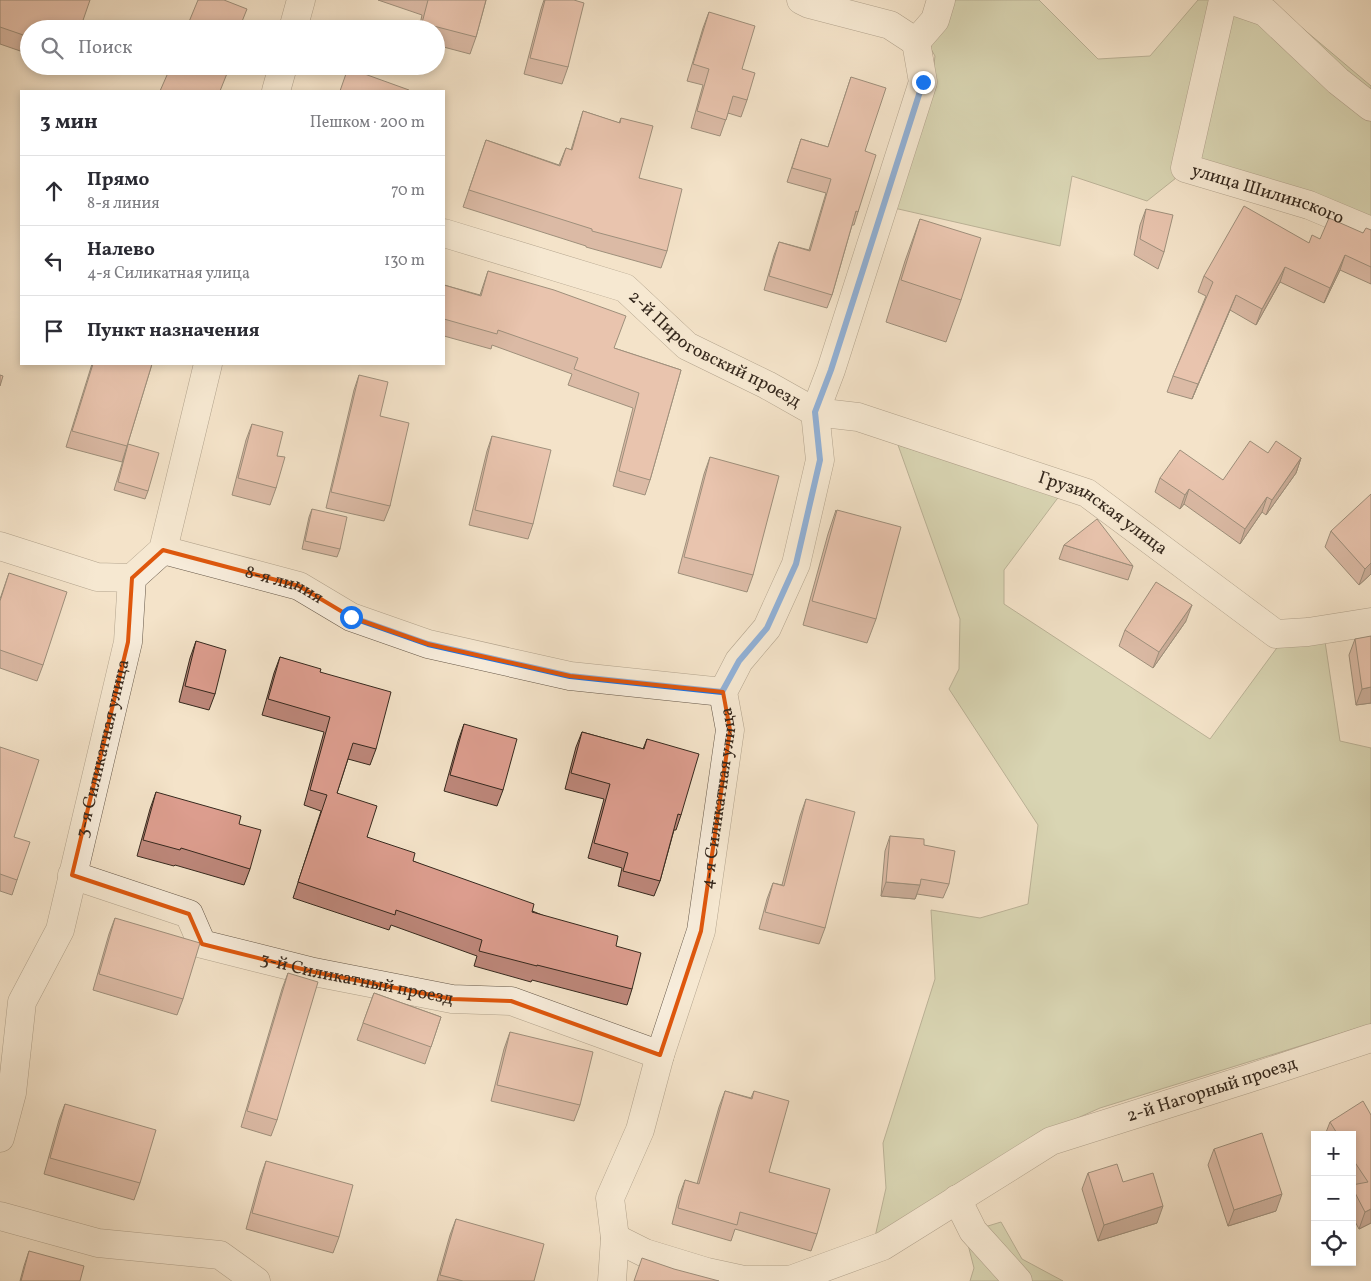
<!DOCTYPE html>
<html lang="ru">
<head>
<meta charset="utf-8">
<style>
  body { margin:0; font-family:Vollkorn,serif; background:#f7f7f7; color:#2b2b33 }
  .controls { position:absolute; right:15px; bottom:15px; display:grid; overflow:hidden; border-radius:0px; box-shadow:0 2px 8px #0003 }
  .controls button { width:45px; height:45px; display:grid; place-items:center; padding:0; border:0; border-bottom:1px solid #e1e1e2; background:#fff; color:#2b2b33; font:25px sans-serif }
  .stop { position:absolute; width:15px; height:15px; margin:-11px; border:4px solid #1a73e8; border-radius:50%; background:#fff }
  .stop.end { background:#1a73e8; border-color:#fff; box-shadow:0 1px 5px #0008 }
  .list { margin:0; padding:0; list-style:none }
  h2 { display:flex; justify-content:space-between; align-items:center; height:65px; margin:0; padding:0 20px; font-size:21px }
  h2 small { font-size:16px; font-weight:400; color:#7c7c81 }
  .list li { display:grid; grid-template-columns:32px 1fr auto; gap:15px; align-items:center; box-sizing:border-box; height:70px; padding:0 20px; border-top:1px solid #e1e1e2 }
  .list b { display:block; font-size:19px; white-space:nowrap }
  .list p { margin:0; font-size:16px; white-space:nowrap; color:#7c7c81 }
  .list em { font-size:16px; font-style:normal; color:#7c7c81 }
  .icon { flex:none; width:28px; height:28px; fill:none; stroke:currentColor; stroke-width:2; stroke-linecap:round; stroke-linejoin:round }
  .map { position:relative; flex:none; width:1371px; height:1281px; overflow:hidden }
  .search { position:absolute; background:#fff; box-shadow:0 2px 8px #0003; left:20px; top:20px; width:425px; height:55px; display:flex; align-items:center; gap:12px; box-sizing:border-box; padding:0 18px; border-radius:28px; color:#7c7c81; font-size:19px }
  .panel { position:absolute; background:#fff; box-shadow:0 2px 8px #0003; left:20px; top:90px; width:425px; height:275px; border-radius:0px }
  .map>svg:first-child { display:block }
</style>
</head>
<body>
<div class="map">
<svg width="1371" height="1281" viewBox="0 0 1371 1281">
  <rect width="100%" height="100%" fill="#f4e3c9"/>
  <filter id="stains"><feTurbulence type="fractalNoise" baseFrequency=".004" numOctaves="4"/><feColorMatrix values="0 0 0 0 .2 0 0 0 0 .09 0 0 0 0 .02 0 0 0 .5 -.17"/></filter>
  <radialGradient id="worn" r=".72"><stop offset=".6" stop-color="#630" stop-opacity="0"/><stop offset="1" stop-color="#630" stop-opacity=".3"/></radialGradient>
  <g fill="#b8c499" stroke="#77765c">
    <polygon points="928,0 1039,0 1098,59 1150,56 1198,0 1269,0 1371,86 1371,241 1308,214 1176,178 1147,201 1072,176 1060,246 894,208 932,82 935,56 919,28"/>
    <polygon points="898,445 1060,495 1004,570 1004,604 1210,739 1279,645 1324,635 1340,741 1371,748 1371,1024 1100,1108 1046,1132 945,1191 875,1237 886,1188 883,1143 935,979 931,910 980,918 1028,904 1038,825 949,689 959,669 960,619"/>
    <polygon points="1001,1222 1022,1259 1063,1281 970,1281 974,1268 965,1233"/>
  </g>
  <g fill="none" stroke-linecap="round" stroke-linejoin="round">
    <defs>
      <g id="minor">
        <polyline points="801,0 809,4 890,25 916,42"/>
        <path id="s1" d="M 1223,0 L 1185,168 L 1309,205 L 1371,231"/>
        <polyline points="1230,0 1265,12 1338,81 1371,107"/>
        <polyline points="293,29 301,0"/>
        <polyline points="916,42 935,20 941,0"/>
        <polyline points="276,91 283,66"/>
        <path id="s2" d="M 444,233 L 625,288 L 687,346 L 767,385 L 815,412 L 858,417 L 1087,493 L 1276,634 L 1308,632 L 1371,622"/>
        <polyline points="0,546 97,577 132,578"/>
        <path id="s3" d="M 163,550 L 299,586 L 351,617 L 428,644 L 570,676 L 723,692"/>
        <path id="s4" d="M 72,875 L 189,914 L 202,944 L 314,972 L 452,999 L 511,1001 L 660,1055"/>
        <path id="s5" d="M 0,1138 L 12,1093 L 22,1002 L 60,930 L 128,642 L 132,578 L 163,550 L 208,364"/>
        <polyline points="957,1199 973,1231 1018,1281"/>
        <polyline points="0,1216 98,1243 220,1255 256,1281"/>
        <path id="s6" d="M 615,1238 L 645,1253 L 707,1272 L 744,1280 L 790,1280 L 883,1246 L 1051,1141 L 1247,1079 L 1371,1038"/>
        <path id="s7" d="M 612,1281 L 615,1238 L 610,1198 L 640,1130 L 660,1055 L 701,931 L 730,730 L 723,692 L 739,661 L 767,628 L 796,564 L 820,460 L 815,412 L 831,370 L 923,82 L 916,42"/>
      </g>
    </defs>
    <use href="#minor" stroke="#665849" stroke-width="29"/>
    <use href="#minor" stroke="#f8eddc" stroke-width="28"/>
  </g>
  <g fill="#bd877a" stroke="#36291e">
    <polygon points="0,0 29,29 29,54 0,44"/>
    <polygon points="378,0 486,0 476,37 470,54 436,45 436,29 419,29 422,15"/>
    <polygon points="544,0 574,0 568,67 562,84 524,74 541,9"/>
    <polygon points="709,12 742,69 747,100 741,117 728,113 720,136 691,128 703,85 687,81 703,28"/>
    <polygon points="851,77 865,151 858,212 854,225 852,225 832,295 827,308 764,290 774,255 779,242 809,250 826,193 787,182 801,139 828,147"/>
    <polygon points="583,111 619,123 621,118 639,178 667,251 661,268 586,247 586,246 463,207 486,140 559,165 566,148 571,150"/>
    <polygon points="1146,209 1164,252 1158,269 1134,255 1140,225"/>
    <polygon points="920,219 961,300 946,342 886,322 905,261"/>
    <polygon points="1371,230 1371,284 1340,270 1324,303 1280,282 1256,325 1230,310 1192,399 1167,392 1173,376 1206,296 1198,292 1204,276 1309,243 1320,239 1363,233"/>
    <polygon points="488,271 614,348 681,370 650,480 645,495 613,486 633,408 568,385 572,374 492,345 491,349 444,336 444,285 480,295"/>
    <polygon points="92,364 152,364 127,446 122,462 66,447"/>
    <polygon points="359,375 380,416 390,506 384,521 326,508 354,390"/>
    <polygon points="252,424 277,456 276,488 270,505 232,495 246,440"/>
    <polygon points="492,436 533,524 528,539 469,525 487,451"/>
    <polygon points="128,444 148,491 145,499 114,490"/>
    <polygon points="1268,453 1301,458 1296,473 1266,515 1262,512 1240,544 1184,504 1180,509 1155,492 1160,478 1223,480"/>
    <polygon points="710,457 753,575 747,592 678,573 704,474"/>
    <polygon points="312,509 340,549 337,557 302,549 309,517"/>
    <polygon points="836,510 876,619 867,643 803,625 828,534"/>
    <polygon points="1331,531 1371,574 1359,585 1325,547"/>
    <polygon points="1064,545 1133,566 1128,580 1059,559"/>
    <polygon points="9,573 43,665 37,681 0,668 0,599"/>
    <polygon points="1186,621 1153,668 1119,646 1125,630"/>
    <polygon points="1355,639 1371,703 1356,705 1349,655"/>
    <polygon points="196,641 215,694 209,710 179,702 190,658"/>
    <polygon points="280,657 320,672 376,749 370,765 348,759 337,793 367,837 413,861 616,946 632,989 627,1005 532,980 531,982 474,966 477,956 391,925 389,930 293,898 321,811 304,805 324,732 262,715 274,673"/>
    <polygon points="464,724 503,790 497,806 444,791 458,741"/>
    <polygon points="582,732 643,749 647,739 681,815 676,830 674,830 660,881 654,896 618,886 622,868 588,858 604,799 565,789 576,747"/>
    <polygon points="0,747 14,837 17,880 12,895 0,891"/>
    <polygon points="156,792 250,869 244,885 175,865 174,866 137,856 150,809"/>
    <polygon points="806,799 825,928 819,944 759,929 767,899 773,883 782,885 800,816"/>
    <polygon points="890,836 924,845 949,884 943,898 917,894 915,899 881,896 885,851"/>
    <polygon points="115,918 183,999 177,1015 93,990 109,934"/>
    <polygon points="288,973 277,1120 271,1136 241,1127 282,989"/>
    <polygon points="374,993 441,1017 425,1064 357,1040"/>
    <polygon points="510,1032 580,1105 574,1121 491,1101 504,1049"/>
    <polygon points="725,1091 751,1098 754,1091 769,1172 817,1234 811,1251 735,1229 731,1241 672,1224 679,1196 685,1180 697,1184 719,1107"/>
    <polygon points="65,1104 140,1183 134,1200 44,1174 59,1120"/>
    <polygon points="1371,1115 1371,1223 1359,1229 1352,1216 1352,1185 1353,1185 1352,1184 1352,1135 1325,1135 1330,1122"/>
    <polygon points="1214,1149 1276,1211 1228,1226 1208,1165"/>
    <polygon points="266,1161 339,1237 333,1253 246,1229 260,1178"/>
    <polygon points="1088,1173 1123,1182 1157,1223 1098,1241 1082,1189"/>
    <polygon points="456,1219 534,1281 437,1281 450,1235"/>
    <polygon points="29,1251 80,1281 20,1281 24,1266"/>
  </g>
  <g fill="#9a6e63" stroke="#36291e">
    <polygon points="1345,255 1340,270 1324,303 1330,288"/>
    <polygon points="1285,267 1280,282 1256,325 1262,309"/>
    <polygon points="1236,295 1230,310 1192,399 1198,384"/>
    <polygon points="1301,458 1296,473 1266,515 1272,500"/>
    <polygon points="1189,489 1184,504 1180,509 1185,495"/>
    <polygon points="1267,497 1262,512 1240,544 1245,529"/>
    <polygon points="1371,563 1371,574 1359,585 1365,569"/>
    <polygon points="1192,605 1186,621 1153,668 1159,652"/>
    <polygon points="1371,687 1371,703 1356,705 1362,689"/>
    <polygon points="886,882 920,885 915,899 881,896"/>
    <polygon points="1282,1194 1276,1211 1228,1226 1234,1210"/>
    <polygon points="1163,1206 1157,1223 1098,1241 1104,1225"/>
    <polygon points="1371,1209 1371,1223 1359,1229 1365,1212"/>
  </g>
  <g fill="#dc9d8e" stroke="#36291e">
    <polygon points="0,0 90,0 80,29 29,29 29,37 0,27"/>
    <polygon points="198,0 224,0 247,9 239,29 186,29"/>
    <polygon points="428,0 486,0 476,37 422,23"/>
    <polygon points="545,0 574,0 584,3 568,67 530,58"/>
    <polygon points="709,12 755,26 742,69 755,73 747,100 733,96 726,120 697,111 709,69 693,64"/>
    <polygon points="171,66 230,66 220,91 160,91"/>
    <polygon points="348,68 409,90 409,91 340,91"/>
    <polygon points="851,77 886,88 865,151 876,155 858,212 856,211 832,295 769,276 779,242 810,251 831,179 792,168 801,139 828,147"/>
    <polygon points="583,111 620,123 621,118 653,126 639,178 682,189 667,251 592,231 592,229 469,190 486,140 560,166 566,148 572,150"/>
    <polygon points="1244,206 1309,243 1312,235 1320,239 1329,218 1363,233 1366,228 1371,230 1371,267 1345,255 1330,288 1285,267 1262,309 1236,295 1198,384 1173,376 1213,282 1204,276"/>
    <polygon points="1146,209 1173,215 1164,252 1140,239"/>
    <polygon points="920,219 981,238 961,300 901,280"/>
    <polygon points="488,271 554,290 626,316 614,348 681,370 650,480 619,471 639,393 574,369 578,358 498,330 497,334 444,319 444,285 481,296"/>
    <polygon points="93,364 152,364 127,446 72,431"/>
    <polygon points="0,375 3,376 0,386"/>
    <polygon points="359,375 388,382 380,416 409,423 390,506 331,492"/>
    <polygon points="252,424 283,432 277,456 285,457 276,488 238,478"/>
    <polygon points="492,436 551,450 533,524 475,510"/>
    <polygon points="1250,441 1268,453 1276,441 1301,458 1272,500 1267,497 1245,529 1189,489 1185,495 1160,478 1180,450 1223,480"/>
    <polygon points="128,444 159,453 148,491 118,482"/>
    <polygon points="710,457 779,476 753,575 684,557"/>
    <polygon points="1371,494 1371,563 1365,569 1331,531"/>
    <polygon points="312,509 347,517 340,549 305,541"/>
    <polygon points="837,510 901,527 876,619 812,601"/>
    <polygon points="1097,519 1133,566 1064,545"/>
    <polygon points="9,573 67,592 43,665 0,650 0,601"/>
    <polygon points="1156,582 1192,605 1159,652 1125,630"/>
    <polygon points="1371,636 1371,687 1362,689 1355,639"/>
    <polygon points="196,641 226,650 215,694 185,686"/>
    <polygon points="280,657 321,669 320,672 391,692 376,749 353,743 337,793 377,806 367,837 415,853 413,861 534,904 532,912 618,936 616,946 641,953 632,989 537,965 537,966 479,951 482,940 396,910 395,915 298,882 327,795 310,790 330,717 268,699"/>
    <polygon points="464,724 517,739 503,790 450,775"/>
    <polygon points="582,732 644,749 647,739 699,754 681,815 678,814 660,881 623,871 628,853 594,843 610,784 571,773"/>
    <polygon points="0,747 39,760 14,837 30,842 17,880 0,874"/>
    <polygon points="156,792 241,816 239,824 261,830 250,869 181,848 180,850 143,840"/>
    <polygon points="806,799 855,812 825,928 765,912 773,883 784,886"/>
    <polygon points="890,836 924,839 924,845 955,851 949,884 921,879 920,885 886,882"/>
    <polygon points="115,918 200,943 183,999 99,974"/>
    <polygon points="288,973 318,982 277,1120 247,1111"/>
    <polygon points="374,993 441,1017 431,1047 363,1023"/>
    <polygon points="510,1032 593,1052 580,1105 497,1085"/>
    <polygon points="725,1091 752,1099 754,1091 789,1101 769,1172 830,1189 817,1234 740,1212 737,1225 678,1208 685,1180 699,1184"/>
    <polygon points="1363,1101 1371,1115 1371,1209 1365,1212 1352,1187 1352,1185 1368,1182 1352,1158 1352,1135 1338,1135 1330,1122"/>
    <polygon points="65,1104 156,1130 140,1183 50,1158"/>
    <polygon points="1262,1133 1282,1194 1234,1210 1214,1149"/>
    <polygon points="266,1161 353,1185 339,1237 252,1213"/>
    <polygon points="1117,1164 1123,1182 1153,1173 1163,1206 1104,1225 1088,1173"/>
    <polygon points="456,1219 544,1244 534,1281 463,1281 440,1275"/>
    <polygon points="29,1251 84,1266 80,1281 21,1281"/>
    <polygon points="642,1258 674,1269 719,1281 634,1281"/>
  </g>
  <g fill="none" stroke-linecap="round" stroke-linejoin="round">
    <polyline stroke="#1a73e8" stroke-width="6" points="351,617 428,644 570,676 722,692 739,661 767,628 796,564 820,460 815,412 831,370 923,82"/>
  </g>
  <path d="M0 0H1371V1281H0ZM 163,550 L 299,586 L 351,617 L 428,644 L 570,676 L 723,692 L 730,730 L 701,931 L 660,1055 L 511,1001 L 452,999 L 314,972 L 202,944 L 189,914 L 72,875 L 128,642 L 132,578 Z" fill="#f4e3c9" fill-opacity=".55" fill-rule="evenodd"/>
  <path fill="none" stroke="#df570d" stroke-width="4" stroke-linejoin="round" d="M 163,550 L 299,586 L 351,617 L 428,644 L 570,676 L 723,692 L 730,730 L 701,931 L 660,1055 L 511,1001 L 452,999 L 314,972 L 202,944 L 189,914 L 72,875 L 128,642 L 132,578 Z"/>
  <g text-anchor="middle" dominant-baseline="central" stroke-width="4.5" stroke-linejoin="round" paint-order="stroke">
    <g font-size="18" fill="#36291e" stroke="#f8eddc">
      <text stroke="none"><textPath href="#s1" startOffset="259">улица Шилинского</textPath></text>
      <text stroke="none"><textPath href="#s2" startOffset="299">2-й Пироговский проезд</textPath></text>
      <text stroke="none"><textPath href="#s2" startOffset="726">Грузинская улица</textPath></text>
      <text stroke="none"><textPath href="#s3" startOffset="126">8-я линия</textPath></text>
      <text stroke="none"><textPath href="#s5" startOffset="406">3-я Силикатная улица</textPath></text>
      <text stroke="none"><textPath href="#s7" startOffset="500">4-я Силикатная улица</textPath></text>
      <text stroke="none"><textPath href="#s4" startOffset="315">3-й Силикатный проезд</textPath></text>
      <text stroke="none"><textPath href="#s6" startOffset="648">2-й Нагорный проезд</textPath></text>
    </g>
  </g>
  <rect width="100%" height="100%" filter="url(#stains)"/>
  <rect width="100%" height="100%" fill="url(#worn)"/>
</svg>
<div class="controls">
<button>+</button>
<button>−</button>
<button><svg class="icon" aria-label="locate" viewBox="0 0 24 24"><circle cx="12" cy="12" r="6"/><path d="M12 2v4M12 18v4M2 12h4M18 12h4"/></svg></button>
</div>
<div class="stop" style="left:351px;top:617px"></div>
<div class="stop end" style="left:923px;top:82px"></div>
<div class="search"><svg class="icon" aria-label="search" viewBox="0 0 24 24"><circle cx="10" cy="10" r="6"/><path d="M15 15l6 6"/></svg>Поиск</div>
<section class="panel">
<h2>3 мин<small>Пешком · 200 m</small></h2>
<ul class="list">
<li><svg class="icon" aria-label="ahead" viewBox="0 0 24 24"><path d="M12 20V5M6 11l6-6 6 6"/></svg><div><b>Прямо</b><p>8-я линия</p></div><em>70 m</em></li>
<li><svg class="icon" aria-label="left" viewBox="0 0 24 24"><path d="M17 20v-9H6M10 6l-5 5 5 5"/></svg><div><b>Налево</b><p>4-я Силикатная улица</p></div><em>130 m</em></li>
<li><svg class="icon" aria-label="arrive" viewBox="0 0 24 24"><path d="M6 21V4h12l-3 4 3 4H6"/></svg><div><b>Пункт назначения</b></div></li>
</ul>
</section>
</div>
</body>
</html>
